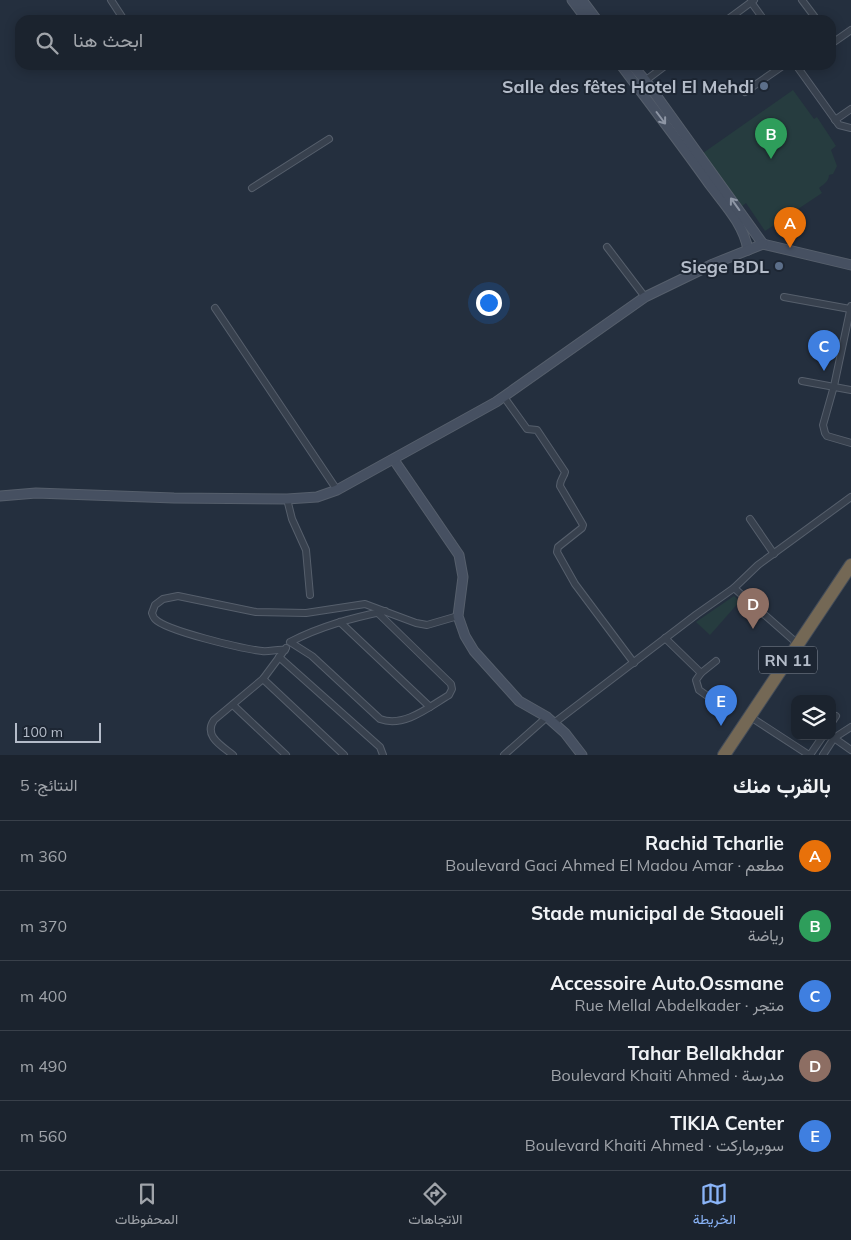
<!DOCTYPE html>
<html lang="ar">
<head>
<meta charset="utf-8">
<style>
  body { margin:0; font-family:Mulish,Vazirmatn,sans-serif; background:#242b36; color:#f1f3f6; direction:rtl }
  .controls { position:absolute; right:15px; bottom:15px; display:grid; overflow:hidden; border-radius:10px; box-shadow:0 2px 12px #0003 }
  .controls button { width:45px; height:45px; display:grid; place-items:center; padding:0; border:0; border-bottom:1px solid #39404a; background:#1b232e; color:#f1f3f6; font:25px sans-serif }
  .scale { position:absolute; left:15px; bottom:12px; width:86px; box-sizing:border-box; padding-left:5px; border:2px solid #b4bcc9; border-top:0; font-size:14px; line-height:18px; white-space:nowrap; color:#b4bcc9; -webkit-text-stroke:4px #1d2633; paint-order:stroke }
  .you { position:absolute; left:488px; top:302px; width:18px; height:18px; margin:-12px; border:4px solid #fff; border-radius:50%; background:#1a73e8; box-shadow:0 0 0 8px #1a73e833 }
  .badge { display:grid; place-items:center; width:32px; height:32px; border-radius:50%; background:#8ab4f8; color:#fff; font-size:16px; font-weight:700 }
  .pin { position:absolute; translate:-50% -41px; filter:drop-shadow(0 1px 2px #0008) }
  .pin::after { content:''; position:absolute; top:26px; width:18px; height:15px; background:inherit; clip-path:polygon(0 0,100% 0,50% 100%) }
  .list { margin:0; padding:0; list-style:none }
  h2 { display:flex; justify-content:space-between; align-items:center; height:65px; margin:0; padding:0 20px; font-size:21px }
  h2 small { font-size:16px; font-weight:400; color:#a0a4aa }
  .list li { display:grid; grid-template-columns:32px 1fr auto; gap:15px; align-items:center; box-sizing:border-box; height:70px; padding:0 20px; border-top:1px solid #39404a }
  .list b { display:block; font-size:19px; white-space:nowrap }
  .list p { margin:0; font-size:16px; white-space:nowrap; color:#a0a4aa }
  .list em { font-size:16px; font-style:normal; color:#a0a4aa }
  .icon { flex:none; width:28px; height:28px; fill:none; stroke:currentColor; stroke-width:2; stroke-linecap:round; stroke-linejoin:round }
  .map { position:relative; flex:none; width:851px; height:755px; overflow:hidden; direction:ltr }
  .search { position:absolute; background:#1b232e; box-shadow:0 2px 12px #0003; left:15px; right:15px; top:15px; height:55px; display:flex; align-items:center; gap:12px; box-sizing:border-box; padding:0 18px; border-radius:15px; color:#a0a4aa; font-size:19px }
  .sheet { height:415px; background:#1b232e }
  nav { display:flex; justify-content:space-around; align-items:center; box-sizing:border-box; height:70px; border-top:1px solid #39404a; background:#1b232e; font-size:14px; color:#a0a4aa }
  nav a { display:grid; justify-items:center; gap:2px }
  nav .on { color:#8ab4f8 }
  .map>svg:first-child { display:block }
</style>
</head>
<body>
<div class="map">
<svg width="851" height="755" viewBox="0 0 851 755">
  <rect width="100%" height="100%" fill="#242f3e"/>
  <g fill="#263c3f">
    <path d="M 793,90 L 814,119 L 817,117 L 836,146 L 831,150 L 837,166 L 833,174 L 829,175 C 829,181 824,184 819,188 L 822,193 L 765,231 L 746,203 L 741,207 L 703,153 Z"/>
    <polygon points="734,596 740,601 710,635 696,622"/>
  </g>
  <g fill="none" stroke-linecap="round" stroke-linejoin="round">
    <defs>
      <g id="street">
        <polyline points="111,0 124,20"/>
        <polyline points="802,0 817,20"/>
        <polyline points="751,2 764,20"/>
        <polyline points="727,20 754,0"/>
        <polyline points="831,44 851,30"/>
        <polyline points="796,65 839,125 851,128"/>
        <polyline points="637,87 666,65"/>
        <polyline points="745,92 784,65"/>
        <polyline points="835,120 851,109"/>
        <polyline points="252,188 329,139"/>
        <polyline points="607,247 645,297"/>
        <polyline points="784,297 850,309"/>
        <polyline points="851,306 834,386 823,425 825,433 827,436 851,443"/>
        <polyline points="215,308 337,490"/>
        <polyline points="802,381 851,390"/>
        <path d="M 504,397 L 527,429 L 537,430 L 565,472 C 564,477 560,479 560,486 L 583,525 L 582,528 L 558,547 L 557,552 L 575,584 L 634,663"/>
        <polyline points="287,499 292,519 306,550 310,595"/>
        <polyline points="750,519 774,554"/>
        <path d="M 378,613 L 451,684 L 452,689 L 449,695 C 429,707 404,728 380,719 L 312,656 L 290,642 C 321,626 352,618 385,611"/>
        <polyline points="340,622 430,707"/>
        <polyline points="665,638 701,673"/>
        <polyline points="799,645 734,588 758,565 851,497"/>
        <path d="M 285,650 C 277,649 269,652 262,651 C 244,649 166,631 155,619 C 154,619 152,613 152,613 L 155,605 L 163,599 L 178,596 L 256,612 L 306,613 L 365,604 L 416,623 L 427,625 L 458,616"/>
        <polyline points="279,657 380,747 383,755"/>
        <polyline points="716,661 701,673 696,680 699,690 720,705 728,695"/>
        <polyline points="263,679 344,755"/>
        <polyline points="233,705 286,755"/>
        <polyline points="749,716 809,755"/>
        <polyline points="832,722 836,716"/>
        <polyline points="554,723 697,614 734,588"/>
        <polyline points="834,738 851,750"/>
        <path d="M 233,755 C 222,746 203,736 214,720 L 263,679 L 286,648"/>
        <polyline points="504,755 547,717"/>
        <polyline points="810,755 823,736"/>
        <polyline points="823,755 834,738 851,727"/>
      </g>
      <g id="secondary">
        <polyline points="572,0 587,20"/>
        <polyline points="582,0 597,20"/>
        <path d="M 621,65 C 651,105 681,144 710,185 C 725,205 744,225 748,250"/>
        <polyline points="632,65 645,80 763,244"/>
        <polyline points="763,244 851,265"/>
        <polyline points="394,460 459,555 463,577 458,616 465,636 474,651 519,701 547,717 565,733 582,755"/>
        <polyline points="0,496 36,493 174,498 287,499 317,497 337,490 496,402 645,297 713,264 763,244"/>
      </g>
      <polyline id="highway" points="724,755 851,565"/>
    </defs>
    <use href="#street" stroke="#565f6c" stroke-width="8"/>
    <use href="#secondary" stroke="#565f6c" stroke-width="11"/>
    <use href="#highway" stroke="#434c59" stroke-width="14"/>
    <use href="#street" stroke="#38414e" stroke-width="6"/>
    <use href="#secondary" stroke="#465061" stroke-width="9"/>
    <use href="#highway" stroke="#746855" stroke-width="12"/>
  </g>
  <defs><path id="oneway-shaft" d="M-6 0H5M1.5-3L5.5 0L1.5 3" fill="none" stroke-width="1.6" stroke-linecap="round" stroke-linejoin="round" transform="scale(1.25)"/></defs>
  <g stroke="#8e96a5">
    <use href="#oneway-shaft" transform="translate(661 118) rotate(53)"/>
    <use href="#oneway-shaft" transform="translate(735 204) rotate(-126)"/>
  </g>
  <g fill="#5c6f8a" stroke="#1d2633" stroke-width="2">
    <circle cx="764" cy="86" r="5"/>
    <circle cx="779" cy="266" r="5"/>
  </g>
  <g text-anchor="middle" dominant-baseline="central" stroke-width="4" stroke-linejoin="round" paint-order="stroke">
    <rect fill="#1d2633" stroke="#878f9c" stroke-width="1" x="759" y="646.5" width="58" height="27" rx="4"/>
    <g font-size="16" font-weight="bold" fill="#b4bcc9">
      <text x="788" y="660">RN 11</text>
    </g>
    <g font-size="18" font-weight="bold" fill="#b4bcc9" stroke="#1d2633" text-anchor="end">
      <text x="754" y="86">Salle des fêtes Hotel El Mehdi</text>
      <text x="769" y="266">Siege BDL</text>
    </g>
  </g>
</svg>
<div class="controls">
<button><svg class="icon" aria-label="layers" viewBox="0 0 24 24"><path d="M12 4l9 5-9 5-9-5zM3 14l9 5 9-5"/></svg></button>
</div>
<div class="scale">100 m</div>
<div class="you"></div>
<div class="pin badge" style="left:790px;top:248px;background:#e8710a">A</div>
<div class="pin badge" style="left:771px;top:159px;background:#2e9e5b">B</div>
<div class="pin badge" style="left:824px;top:371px;background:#3f7fe0">C</div>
<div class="pin badge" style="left:753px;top:629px;background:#8d6e63">D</div>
<div class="pin badge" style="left:721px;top:726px;background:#3f7fe0">E</div>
<div class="search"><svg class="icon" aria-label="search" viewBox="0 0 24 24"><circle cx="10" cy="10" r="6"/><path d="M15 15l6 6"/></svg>ابحث هنا</div>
</div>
<section class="sheet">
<h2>بالقرب منك<small>النتائج: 5</small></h2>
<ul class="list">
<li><span class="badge" style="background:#e8710a">A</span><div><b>Rachid Tcharlie</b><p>مطعم · Boulevard Gaci Ahmed El Madou Amar</p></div><em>360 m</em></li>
<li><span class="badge" style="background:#2e9e5b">B</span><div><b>Stade municipal de Staoueli</b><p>رياضة</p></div><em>370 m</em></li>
<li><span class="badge" style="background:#3f7fe0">C</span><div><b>Accessoire Auto.Ossmane</b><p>متجر · Rue Mellal Abdelkader</p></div><em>400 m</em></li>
<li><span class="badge" style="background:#8d6e63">D</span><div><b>Tahar Bellakhdar</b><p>مدرسة · Boulevard Khaiti Ahmed</p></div><em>490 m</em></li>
<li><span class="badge" style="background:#3f7fe0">E</span><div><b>TIKIA Center</b><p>سوبرماركت · Boulevard Khaiti Ahmed</p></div><em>560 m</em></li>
</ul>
</section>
<nav>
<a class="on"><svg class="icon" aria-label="map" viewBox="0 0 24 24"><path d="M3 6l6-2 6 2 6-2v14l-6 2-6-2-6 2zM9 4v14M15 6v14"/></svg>الخريطة</a>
<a><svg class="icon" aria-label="directions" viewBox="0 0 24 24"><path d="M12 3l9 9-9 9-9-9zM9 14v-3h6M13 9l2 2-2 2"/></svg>الاتجاهات</a>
<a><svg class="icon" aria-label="saved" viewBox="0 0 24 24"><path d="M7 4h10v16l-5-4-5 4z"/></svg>المحفوظات</a>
</nav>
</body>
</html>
